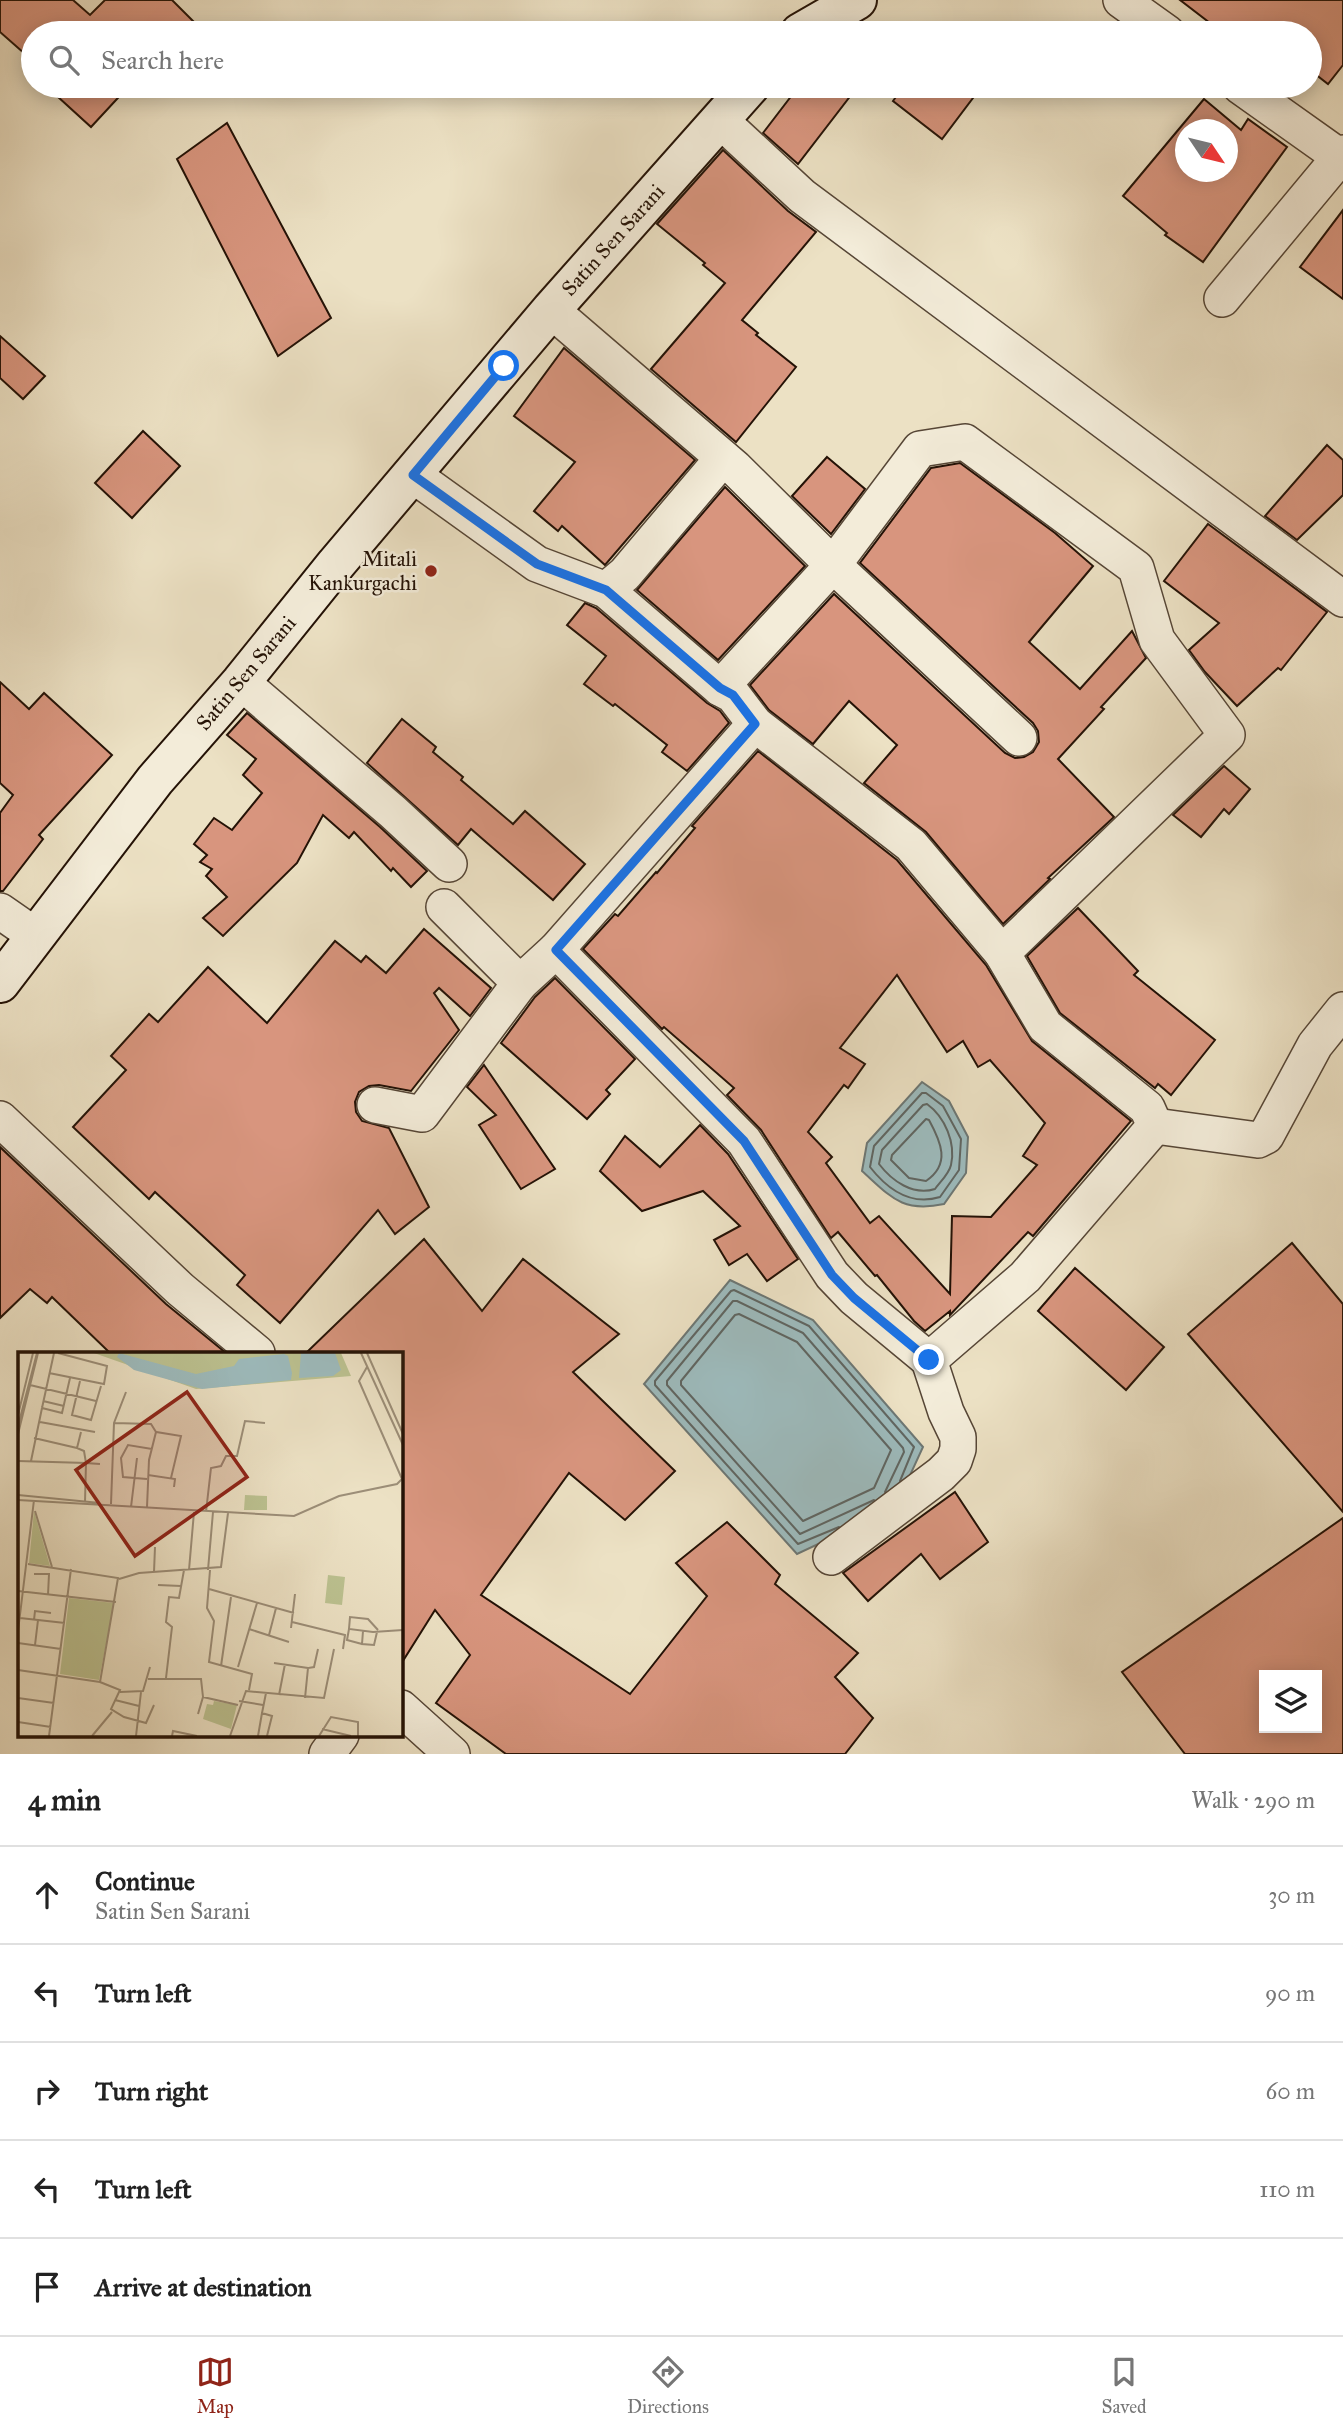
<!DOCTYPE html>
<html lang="en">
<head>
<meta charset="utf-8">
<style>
  body { margin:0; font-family:"IM FELL Great Primer",serif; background:#f2f2f2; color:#222 }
  .controls { position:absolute; right:21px; bottom:21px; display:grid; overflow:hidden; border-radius:0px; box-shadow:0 4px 18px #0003 }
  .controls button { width:63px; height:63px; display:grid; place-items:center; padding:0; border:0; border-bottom:2px solid #e0e0e0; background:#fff; color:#222; font:35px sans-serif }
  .compass { position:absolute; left:1175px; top:119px; width:63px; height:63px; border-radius:50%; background:#fff; box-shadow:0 4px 18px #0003; rotate:125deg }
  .stop { position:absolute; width:21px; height:21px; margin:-16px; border:5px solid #1a73e8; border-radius:50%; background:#fff }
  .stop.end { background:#1a73e8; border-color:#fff; box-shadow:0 2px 7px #0008 }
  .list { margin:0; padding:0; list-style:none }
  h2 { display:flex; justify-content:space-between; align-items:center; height:91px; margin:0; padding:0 28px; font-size:30px }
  h2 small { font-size:23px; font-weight:400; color:#767676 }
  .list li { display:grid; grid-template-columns:46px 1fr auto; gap:21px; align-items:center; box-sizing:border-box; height:98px; padding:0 28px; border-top:2px solid #e0e0e0 }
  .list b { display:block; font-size:26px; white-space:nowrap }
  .list p { margin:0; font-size:23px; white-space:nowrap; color:#767676 }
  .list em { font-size:23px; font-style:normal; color:#767676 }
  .icon { flex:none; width:38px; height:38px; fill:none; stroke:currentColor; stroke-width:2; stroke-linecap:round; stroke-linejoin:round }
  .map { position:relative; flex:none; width:1343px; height:1754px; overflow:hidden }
  .search { position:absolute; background:#fff; box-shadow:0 4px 18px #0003; left:21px; right:21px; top:21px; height:77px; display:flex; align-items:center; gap:18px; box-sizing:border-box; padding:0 24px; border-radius:38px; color:#767676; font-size:26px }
  .sheet { height:581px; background:#fff }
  nav { display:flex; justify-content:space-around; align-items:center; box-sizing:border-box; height:98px; border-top:2px solid #e0e0e0; background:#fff; font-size:19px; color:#767676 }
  nav a { display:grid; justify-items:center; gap:4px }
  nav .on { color:#8f2418 }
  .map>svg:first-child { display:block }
</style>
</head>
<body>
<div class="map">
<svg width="1343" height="1754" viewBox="0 0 1343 1754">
  <rect width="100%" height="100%" fill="#ece1c4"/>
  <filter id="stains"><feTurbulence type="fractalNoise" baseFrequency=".00286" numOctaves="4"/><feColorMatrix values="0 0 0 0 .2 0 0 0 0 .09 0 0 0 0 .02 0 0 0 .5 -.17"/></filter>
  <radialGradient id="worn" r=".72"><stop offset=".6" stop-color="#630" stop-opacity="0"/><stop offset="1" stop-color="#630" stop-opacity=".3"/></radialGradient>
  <g fill="#9dbbbd" stroke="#6d7774" stroke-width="2">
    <path d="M 922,1082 L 949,1101 L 968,1137 L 966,1173 L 944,1204 C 902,1213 891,1197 862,1171 L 867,1143 Z"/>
    <polygon points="730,1280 813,1320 923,1447 895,1508 797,1554 644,1384"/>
  </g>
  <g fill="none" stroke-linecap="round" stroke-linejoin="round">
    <g stroke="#606662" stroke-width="2">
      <path d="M 922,1093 L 926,1093 L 943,1106 L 961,1139 L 959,1170 L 940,1197 C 911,1206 888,1190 870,1167 L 874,1146 Z"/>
      <path d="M 927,1104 C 945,1117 956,1143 951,1165 C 949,1174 940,1182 935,1189 C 913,1196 892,1181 879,1164 L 882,1150 L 923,1105 Z"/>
      <path d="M 926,1119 L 929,1120 C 941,1142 951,1164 926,1181 L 909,1178 L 891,1160 L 892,1155 Z"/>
      <polygon points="739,1314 797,1342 891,1450 874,1488 803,1521 681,1385 681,1381 735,1315"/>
      <polyline points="874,1500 800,1534 667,1385 667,1381 733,1301 737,1301 803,1333 903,1448 904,1452 885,1492"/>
      <polyline points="839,1527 798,1544 655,1385 655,1381 731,1291 734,1290 809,1326 914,1447 900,1481"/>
    </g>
  </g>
  <g fill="#d8957e" stroke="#241206" stroke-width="2" fill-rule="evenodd">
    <polygon points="0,0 73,0 90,15 105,0 172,0 205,33 33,33 33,61 0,32"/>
    <polygon points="1180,0 1343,0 1343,65 1328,84 1310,70 1310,33 1223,33"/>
    <polygon points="46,86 129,86 91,127"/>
    <polygon points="799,86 858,86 798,164 763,133"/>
    <polygon points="904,86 982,86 942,139 893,101"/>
    <path d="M 1204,99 L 1241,130 L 1248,119 L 1287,147 L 1203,262 L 1165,235 L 1167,233 L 1123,196 ZM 1186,130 L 1228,130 L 1228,172 L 1186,172 Z"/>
    <polygon points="227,123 331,318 278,356 177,159"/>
    <polygon points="723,150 788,211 816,232 742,320 758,333 756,335 796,367 736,442 651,369 725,283 703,265 705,263 657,224"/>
    <polygon points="1343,210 1343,299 1300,267"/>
    <polygon points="0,336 45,376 23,399 0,378"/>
    <polygon points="564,348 695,460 605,565 562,526 558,531 534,511 575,462 514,416"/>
    <polygon points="143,431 180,466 132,518 95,483"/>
    <polygon points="1327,445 1343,460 1343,495 1297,540 1265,516"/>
    <polygon points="827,457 865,489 831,534 792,496"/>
    <polygon points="960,463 1055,533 1093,566 1029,642 1080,689 1132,631 1146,658 1101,707 1104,709 1058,759 1114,817 1048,878 1050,879 1003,924 926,832 864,783 897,745 849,701 813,744 769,710 750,685 834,594 1005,753 1015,758 1024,757 1033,752 1039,742 1038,731 1033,723 860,563 931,468"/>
    <polygon points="725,487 805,566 718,660 637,590"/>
    <polygon points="1208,524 1327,612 1281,670 1278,668 1237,706 1205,672 1189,650 1219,623 1164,581"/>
    <polygon points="585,603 596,608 707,703 720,711 729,723 687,771 662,752 667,745 615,704 613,706 584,684 606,656 567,625"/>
    <polygon points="0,682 29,709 44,693 112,755 39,835 43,839 3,891 0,891 0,813 13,795 0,783"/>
    <polygon points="247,713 380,827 427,871 411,887 393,868 391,871 354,832 349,838 323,815 297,863 223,936 203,918 227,897 206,876 212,869 200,862 207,855 194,844 214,818 232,830 262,793 243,775 256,759 227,735"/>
    <polygon points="402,719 436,747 433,752 463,777 461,780 513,824 525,811 585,864 553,900 471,829 458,845 367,763"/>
    <path d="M 758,751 L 897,860 L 986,965 L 1032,1041 L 1131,1121 L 1033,1236 L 1028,1232 L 950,1315 L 950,1311 L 925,1331 L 914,1321 L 877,1275 L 875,1276 L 838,1232 L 831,1238 L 761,1130 L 727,1095 L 734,1088 L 664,1027 L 662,1029 L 583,949 L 615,914 L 618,916 L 656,872 L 657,873 L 695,828 L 692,826 ZM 897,975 L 947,1052 L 963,1041 L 978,1067 L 990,1060 L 1045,1123 L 1023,1156 L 1037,1165 L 991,1217 L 952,1216 L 950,1294 L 879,1216 L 870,1223 L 826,1163 L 832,1157 L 808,1132 L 844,1085 L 848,1088 L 865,1064 L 840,1048 Z"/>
    <polygon points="1224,766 1250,789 1229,814 1224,809 1201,837 1173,815"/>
    <polygon points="1078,908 1138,971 1134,975 1215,1040 1171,1095 1158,1084 1155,1088 1060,1013 1027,956"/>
    <polygon points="424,929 491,988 470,1016 439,988 434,993 459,1030 411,1091 379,1085 369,1086 359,1092 355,1102 356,1112 362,1121 389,1128 429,1207 395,1234 378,1210 280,1323 237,1285 245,1275 155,1192 149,1199 73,1127 126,1070 111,1056 149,1014 158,1022 208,967 267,1023 335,941 361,962 366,956 386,973"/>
    <polygon points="555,978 635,1059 606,1090 610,1094 587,1119 501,1043 535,997"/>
    <polygon points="484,1065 555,1169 521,1189 479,1125 496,1115 467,1087"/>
    <polygon points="700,1125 728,1154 798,1259 767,1281 747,1254 729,1265 714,1240 740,1226 703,1191 642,1211 600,1171 625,1136 660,1167"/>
    <polygon points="0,1147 166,1304 226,1353 110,1353 52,1297 47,1303 30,1289 0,1318"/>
    <polygon points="424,1239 482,1311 523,1259 619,1334 573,1372 675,1471 625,1520 569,1473 481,1595 630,1694 707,1596 676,1563 727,1522 780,1575 775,1584 858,1653 835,1677 873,1718 845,1754 506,1754 436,1703 470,1655 435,1610 401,1664 401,1353 306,1353"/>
    <polygon points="1292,1243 1343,1304 1343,1512 1188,1334"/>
    <polygon points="1075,1268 1164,1347 1126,1390 1038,1311"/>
    <polygon points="955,1492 988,1542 940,1579 921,1554 868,1601 843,1573"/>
    <path d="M 1343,1518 L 1343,1754 L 1185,1754 L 1122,1672 ZM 1264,1675 L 1317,1675 L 1317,1728 L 1264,1728 Z"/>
  </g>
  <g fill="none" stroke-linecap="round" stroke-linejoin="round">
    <defs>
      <g id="minor">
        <polyline points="1121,0 1167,33"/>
        <polyline points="1240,86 1340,157 1343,153"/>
        <polyline points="720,120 802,196 1343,599"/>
        <polyline points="1222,299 1340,157 1343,157"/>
        <polyline points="551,310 735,468 833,565 1019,738"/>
        <polyline points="413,475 537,564 606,590 720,688 733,695 755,724 911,845 1002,953 1045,1026 1147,1108 1155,1126 1025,1277 929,1360 854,1298 832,1275 744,1141 556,950"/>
        <polyline points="606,590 625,574 723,458"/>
        <polyline points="241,682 393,812 449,864"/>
        <polyline points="720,688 833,565 920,449 965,442 1136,568 1157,640 1227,735 1002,953"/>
        <polyline points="444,907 520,983 556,950 755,724"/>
        <polyline points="0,911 36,936"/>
        <polyline points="375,1105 422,1114 520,983"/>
        <polyline points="0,1119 180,1289 257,1353"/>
        <polyline points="1155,1126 1258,1140 1266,1136 1315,1045 1343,1010"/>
        <polyline points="831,1557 941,1474 954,1461 958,1449 958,1437 946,1412 929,1360"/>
        <polyline points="401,1708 452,1754"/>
        <polyline points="327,1754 341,1735"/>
      </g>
      <g id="secondary">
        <polyline points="800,33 857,0"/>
        <polyline points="0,983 155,780 241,682 336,564 551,310 750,86"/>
      </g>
    </defs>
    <use href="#minor" stroke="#564636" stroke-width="38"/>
    <use href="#secondary" stroke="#241206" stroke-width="42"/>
    <use href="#minor" stroke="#f3ecd9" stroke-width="35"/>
    <use href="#secondary" stroke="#f3ecd9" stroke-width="38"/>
  </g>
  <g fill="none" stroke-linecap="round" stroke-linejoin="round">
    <polyline stroke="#1a73e8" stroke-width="9" points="504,366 413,475 537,564 606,590 720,688 733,695 755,724 556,950 744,1141 832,1275 854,1298 929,1360"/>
  </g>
  <circle fill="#8f2418" stroke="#f3ecd9" stroke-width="2.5" cx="431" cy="571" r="7"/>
  <g text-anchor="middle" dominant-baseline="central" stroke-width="5" stroke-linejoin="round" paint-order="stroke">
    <g font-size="21" fill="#241206" stroke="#f3ecd9">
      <text transform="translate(613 240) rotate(-48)">Satin Sen Sarani</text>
      <text transform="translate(246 673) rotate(-50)">Satin Sen Sarani</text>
    </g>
    <g font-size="21" fill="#241206" stroke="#f3ecd9" text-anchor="end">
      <text x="417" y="559">Mitali<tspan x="417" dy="24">Kankurgachi</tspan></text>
    </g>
  </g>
  <g transform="translate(18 1352)">
    <rect width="385" height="385" fill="#ece1c4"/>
    <path d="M 76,1 L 323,1 L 333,24 L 178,37 ZM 227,143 L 249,144 L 249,158 L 226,158 ZM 16,159 L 32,214 L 11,211 ZM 310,223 L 327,225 L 324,253 L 307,251 ZM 51,246 L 96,251 L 81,328 L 42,322 ZM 196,349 L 219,353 L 213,377 L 185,367 L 189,352 L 195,353 Z" fill="#bcc291"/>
    <path d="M 101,1 L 178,22 L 216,14 L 221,7 L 266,2 L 270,4 L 274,21 L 273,28 L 184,37 L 116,18 L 99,5 ZM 283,1 L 317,1 L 323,18 L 315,24 L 281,26 Z" fill="#9dbbbd"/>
    <path fill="none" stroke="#9c8e78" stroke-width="2" d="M 343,1 L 385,93M 349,1 L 385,82M 349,15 L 341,29 L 384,127M 31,21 L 86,32 L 89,14 L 40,1M 62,29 L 54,63 L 73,68 L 83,34M 12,33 L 78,49M 25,49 L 46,54M 24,56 L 36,1M 0,63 L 15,1M 22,70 L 77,80M 96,71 L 133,72 L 138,80M 0,74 L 19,1M 0,82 L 20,1M 16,86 L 59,96 L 63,80M 59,96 L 66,99 L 68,111 L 82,112M 0,109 L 68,111 L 67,150M 13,109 L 24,56 L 44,61 L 52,26M 130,123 L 157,127 L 156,135M 129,127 L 105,125 L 103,106 L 110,93 L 134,97M 0,143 L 82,151M 0,148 L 276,164 L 321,144 L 379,132 L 385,126M 93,152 L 96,71 L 108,40M 113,155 L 119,106M 129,155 L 131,108 L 138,80 L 163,84 L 153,126M 17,159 L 34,215M 188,160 L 193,116 L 203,114 L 208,104 L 219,104 L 227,69 L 247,71M 10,212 L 100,226 L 82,330 L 102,338 L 93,357 L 106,365 L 128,371 L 136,353M 171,218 L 176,160M 190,218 L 195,160M 192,218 L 189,256 L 196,269 L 191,310 L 234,322 L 231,338M 136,220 L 137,195M 16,222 L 31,222 L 30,243M 101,227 L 121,221 L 203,215 L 210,161M 140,233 L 163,234M 191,237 L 276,261M 0,239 L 98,250M 2,266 L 47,271M 16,268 L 17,259 L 33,261M 274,270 L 327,283 L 325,297M 273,276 L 277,242M 231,277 L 271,290M 331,277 L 329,288 L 344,292M 360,278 L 350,267 L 332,265 L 331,277 L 355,280 L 385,278M 0,279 L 16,148M 345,279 L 344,292 L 356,293 L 359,280M 251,283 L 258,256M 0,291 L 43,297M 17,293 L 20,268M 256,311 L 290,316M 203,314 L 213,245M 220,315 L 239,251M 0,318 L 82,330M 148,326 L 154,275 L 148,270 L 151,245 L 161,246 L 166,218M 130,327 L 183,327 L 185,345M 102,340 L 125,339 L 132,315M 248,341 L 244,361 L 254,364 L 249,384M 261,343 L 267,312M 0,346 L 36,351M 287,346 L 290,316 L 296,315 L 300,297M 97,348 L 121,354M 221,349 L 245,353M 180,362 L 185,345 L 220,353M 0,370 L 33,375M 304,377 L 333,384M 31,384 L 53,217M 74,384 L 94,360M 118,384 L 123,340M 154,384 L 155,379 L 179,384M 212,384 L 228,339 L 306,346 L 316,297M 240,384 L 244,361M 301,384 L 313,365 L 340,370 L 340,384"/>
    <path fill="#8f2418" fill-opacity="0.15" stroke="#8f2418" stroke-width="3.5" d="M 169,40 L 229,125 L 117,204 L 58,118 Z"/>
    <rect width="385" height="385" fill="none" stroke="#241206" stroke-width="3.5"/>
  </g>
  <rect width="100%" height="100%" filter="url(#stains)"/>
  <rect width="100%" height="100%" fill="url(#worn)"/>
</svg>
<div class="controls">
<button><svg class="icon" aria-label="layers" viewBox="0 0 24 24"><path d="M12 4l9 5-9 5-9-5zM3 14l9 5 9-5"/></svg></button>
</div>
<svg class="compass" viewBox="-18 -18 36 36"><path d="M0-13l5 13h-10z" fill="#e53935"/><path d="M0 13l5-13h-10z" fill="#767676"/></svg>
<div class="stop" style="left:504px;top:366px"></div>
<div class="stop end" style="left:929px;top:1360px"></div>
<div class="search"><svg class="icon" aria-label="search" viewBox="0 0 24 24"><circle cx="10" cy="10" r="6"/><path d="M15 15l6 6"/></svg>Search here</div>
</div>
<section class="sheet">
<h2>4 min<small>Walk · 290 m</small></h2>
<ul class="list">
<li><svg class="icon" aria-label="ahead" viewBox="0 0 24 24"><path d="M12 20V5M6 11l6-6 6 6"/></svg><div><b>Continue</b><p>Satin Sen Sarani</p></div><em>30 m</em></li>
<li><svg class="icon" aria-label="left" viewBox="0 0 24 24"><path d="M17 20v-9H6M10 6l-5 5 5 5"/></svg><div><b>Turn left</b></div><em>90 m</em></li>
<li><svg class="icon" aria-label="right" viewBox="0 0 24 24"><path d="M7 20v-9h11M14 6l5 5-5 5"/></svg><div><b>Turn right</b></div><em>60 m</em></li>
<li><svg class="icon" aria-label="left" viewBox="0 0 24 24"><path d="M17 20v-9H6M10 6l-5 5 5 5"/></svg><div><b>Turn left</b></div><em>110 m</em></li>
<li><svg class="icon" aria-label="arrive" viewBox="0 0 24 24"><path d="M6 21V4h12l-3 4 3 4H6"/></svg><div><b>Arrive at destination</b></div></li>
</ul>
</section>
<nav>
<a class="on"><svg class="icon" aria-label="map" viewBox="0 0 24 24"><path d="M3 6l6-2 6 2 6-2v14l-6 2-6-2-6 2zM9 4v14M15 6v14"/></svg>Map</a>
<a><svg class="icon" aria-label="directions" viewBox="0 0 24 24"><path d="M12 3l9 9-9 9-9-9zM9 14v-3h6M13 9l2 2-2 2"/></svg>Directions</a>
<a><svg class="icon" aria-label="saved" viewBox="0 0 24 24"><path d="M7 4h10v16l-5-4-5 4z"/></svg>Saved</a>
</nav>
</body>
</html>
